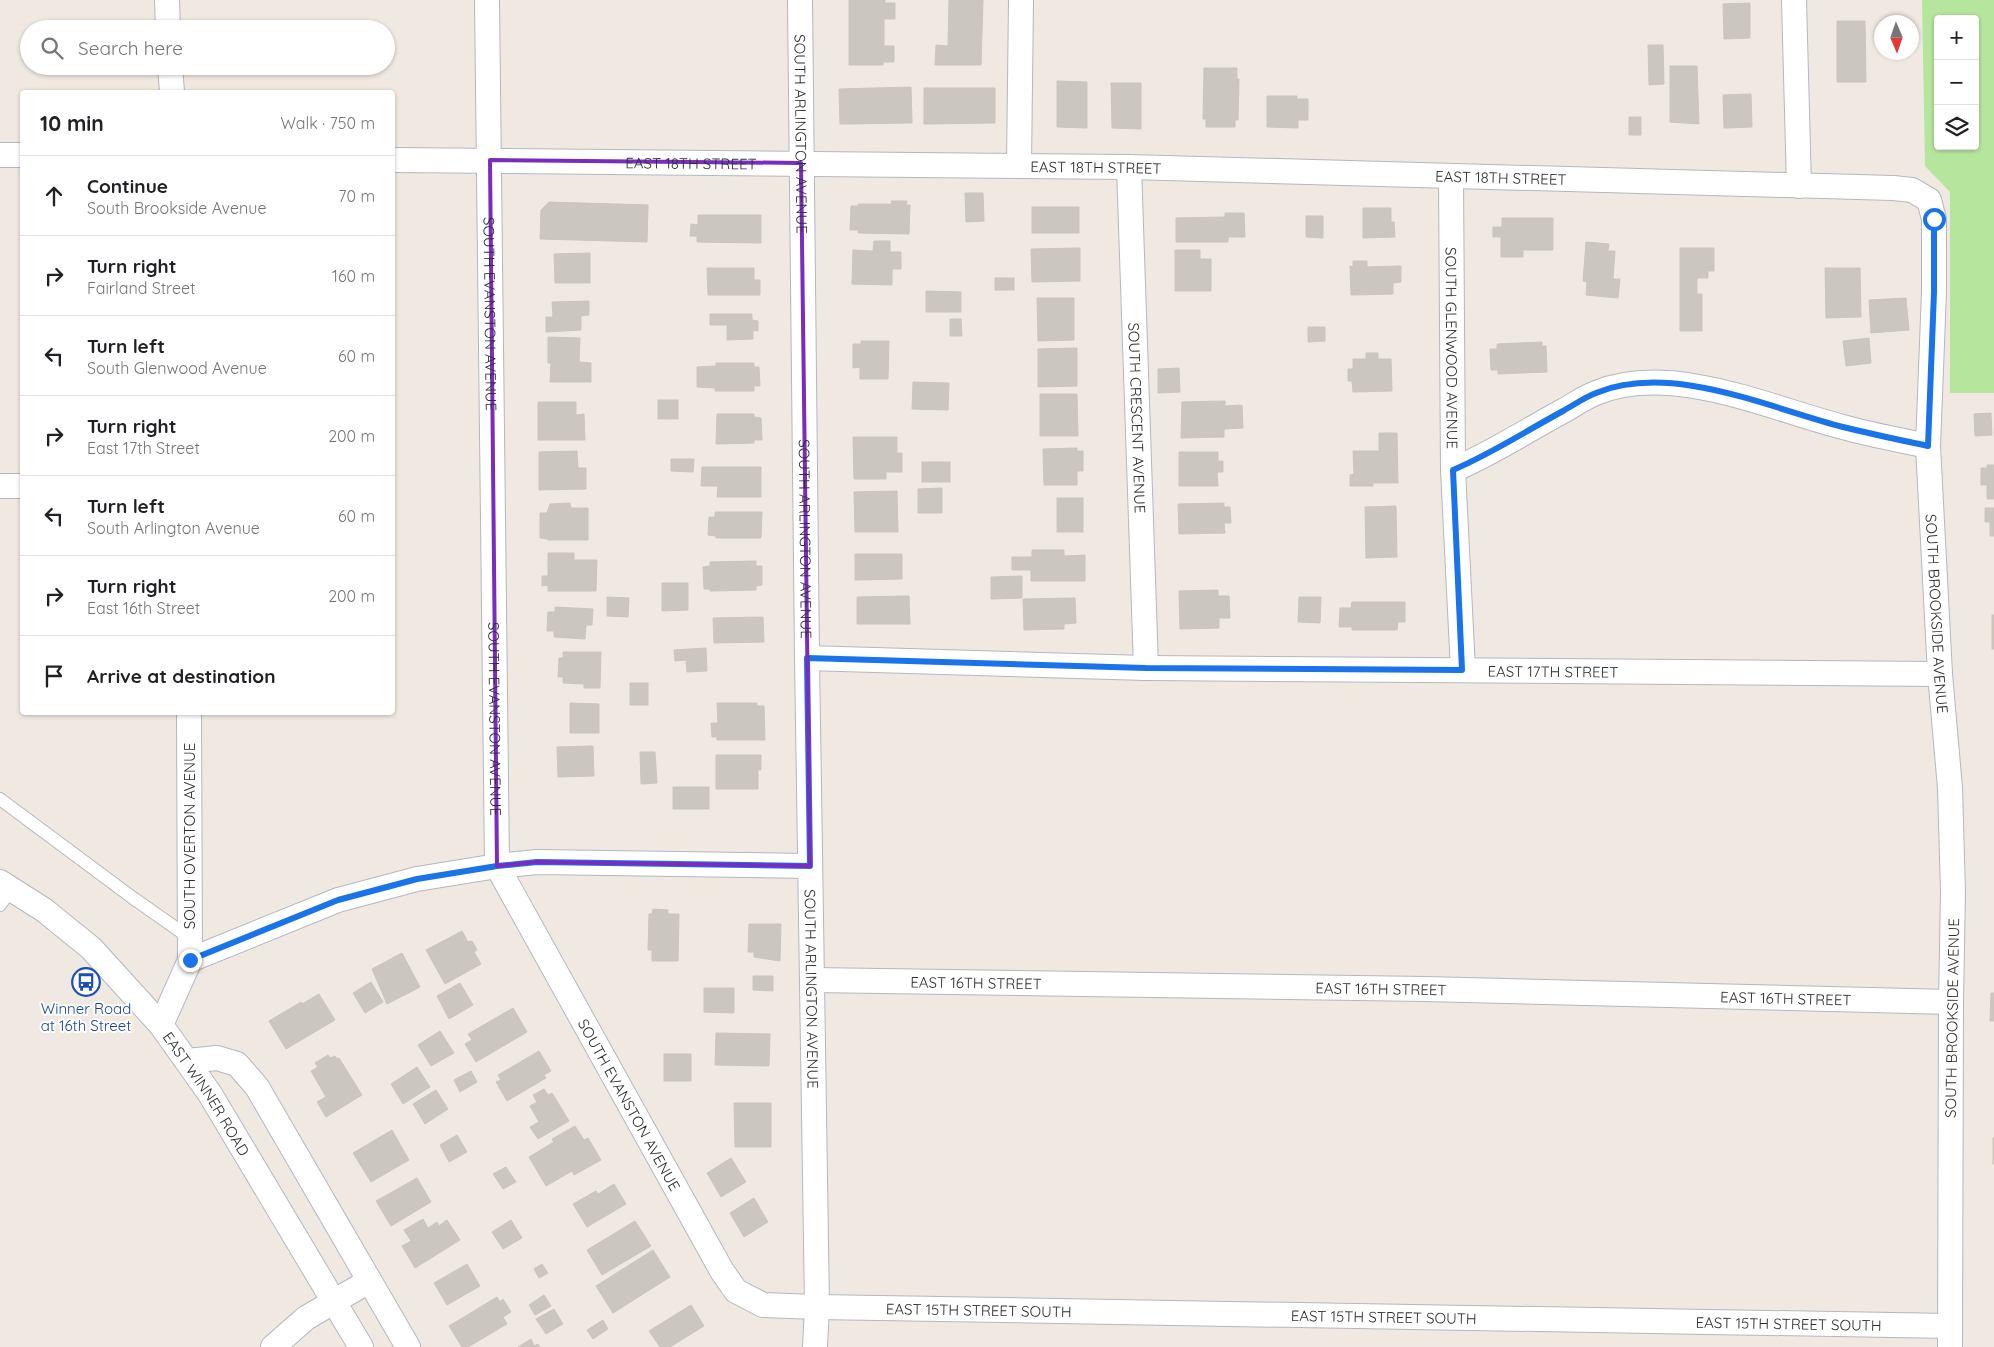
<!DOCTYPE html>
<html lang="en">
<head>
<meta charset="utf-8">
<style>
  body { margin:0; font-family:Quicksand,sans-serif; background:#f6f6f6; color:#202124 }
  .controls { position:absolute; right:15px; top:15px; display:grid; overflow:hidden; border-radius:5px; box-shadow:0 1px 4px #0004 }
  .controls button { width:45px; height:45px; display:grid; place-items:center; padding:0; border:0; border-bottom:1px solid #e0e0e0; background:#fff; color:#202124; font:25px sans-serif }
  .compass { position:absolute; left:1874px; top:15px; width:45px; height:45px; border-radius:50%; background:#fff; box-shadow:0 1px 4px #0004; rotate:178deg }
  .stop { position:absolute; width:15px; height:15px; margin:-11px; border:4px solid #1a73e8; border-radius:50%; background:#fff }
  .stop.end { background:#1a73e8; border-color:#fff; box-shadow:0 1px 5px #0008 }
  .list { margin:0; padding:0; list-style:none }
  h2 { display:flex; justify-content:space-between; align-items:center; height:65px; margin:0; padding:0 20px; font-size:21px }
  h2 small { font-size:16px; font-weight:400; color:#757577 }
  .list li { display:grid; grid-template-columns:32px 1fr auto; gap:15px; align-items:center; box-sizing:border-box; height:80px; padding:0 20px; border-top:1px solid #e0e0e0 }
  .list b { display:block; font-size:19px; white-space:nowrap }
  .list p { margin:0; font-size:16px; white-space:nowrap; color:#757577 }
  .list em { font-size:16px; font-style:normal; color:#757577 }
  .icon { flex:none; width:28px; height:28px; fill:none; stroke:currentColor; stroke-width:2; stroke-linecap:round; stroke-linejoin:round }
  .map { position:relative; flex:none; width:1994px; height:1347px; overflow:hidden }
  .search { position:absolute; background:#fff; box-shadow:0 1px 4px #0004; left:20px; top:20px; width:375px; height:55px; display:flex; align-items:center; gap:12px; box-sizing:border-box; padding:0 18px; border-radius:28px; color:#757577; font-size:19px }
  .panel { position:absolute; background:#fff; box-shadow:0 1px 4px #0004; left:20px; top:90px; width:375px; height:625px; border-radius:5px }
  .map>svg:first-child { display:block }
</style>
</head>
<body>
<div class="map">
<svg width="1994" height="1347" viewBox="0 0 1994 1347">
  <rect width="100%" height="100%" fill="#efe9e1"/>
  <path fill="#b6e59e" fill-rule="evenodd" d="M 1922,0 L 1994,0 L 1994,393 L 1950,393 L 1950,192 L 1925,166 ZM 1938,19 L 1975,19 L 1975,146 L 1938,146 Z"/>
  <g fill="#cbc7bf" stroke="#cbc5ba">
    <polygon points="849,0 885,0 885,3 895,3 895,19 884,19 884,46 894,46 894,62 883,62 883,65 849,65"/>
    <polygon points="949,0 983,0 981,65 935,65 936,45 948,46"/>
    <polygon points="1750,3 1750,38 1724,39 1723,4"/>
    <polygon points="1837,21 1865,21 1866,82 1837,82"/>
    <polygon points="1648,45 1663,45 1664,84 1649,85"/>
    <polygon points="1670,66 1697,66 1699,124 1670,122"/>
    <polygon points="1204,68 1237,68 1237,79 1239,79 1238,120 1235,120 1235,127 1206,127 1206,119 1203,119"/>
    <polygon points="1057,81 1087,82 1087,128 1057,127"/>
    <polygon points="1111,83 1141,83 1141,129 1112,128"/>
    <polygon points="911,87 912,123 840,124 839,89"/>
    <polygon points="924,88 995,88 995,123 924,124"/>
    <polygon points="1751,94 1752,127 1724,128 1723,95"/>
    <polygon points="1267,96 1297,96 1297,99 1308,99 1308,120 1298,120 1298,128 1267,127"/>
    <rect x="1629" y="117" width="12" height="18"/>
    <polygon points="965,193 983,193 984,221 966,222"/>
    <polygon points="891,201 907,201 906,205 910,205 909,234 858,233 858,230 850,230 851,206 858,206 858,204 892,204"/>
    <polygon points="549,202 648,205 647,242 540,239 541,210"/>
    <rect x="1032" y="207" width="47" height="26"/>
    <polygon points="1363,208 1391,208 1391,222 1394,222 1395,237 1363,238"/>
    <polygon points="1225,213 1244,213 1245,237 1228,237 1228,242 1176,242 1176,218 1225,217"/>
    <polygon points="698,215 761,215 761,243 697,242 697,236 690,236 691,224 698,225"/>
    <polygon points="1306,216 1323,216 1323,238 1306,237"/>
    <polygon points="1502,218 1553,218 1553,250 1523,250 1523,257 1501,257 1501,237 1493,237 1493,227 1502,227"/>
    <polygon points="874,241 890,241 890,252 901,252 901,269 892,269 892,285 852,284 853,250 873,251"/>
    <polygon points="1586,242 1609,244 1608,251 1615,251 1613,279 1620,279 1618,298 1586,295 1587,282 1583,281"/>
    <polygon points="1080,248 1080,281 1032,282 1031,249"/>
    <polygon points="1680,248 1714,248 1714,271 1708,271 1708,278 1697,278 1697,294 1702,294 1702,331 1680,331"/>
    <polygon points="1175,250 1200,250 1200,259 1211,259 1211,291 1175,291"/>
    <polygon points="590,253 590,283 555,283 554,254"/>
    <polygon points="1353,261 1367,261 1367,267 1401,266 1401,282 1393,283 1393,294 1351,295 1350,266 1353,267"/>
    <polygon points="707,268 754,268 754,280 760,280 760,295 708,295"/>
    <polygon points="1825,268 1860,268 1861,317 1826,318"/>
    <rect x="995" y="278" width="19" height="12"/>
    <polygon points="926,291 961,292 961,312 926,312"/>
    <polygon points="1037,298 1074,298 1074,340 1038,341"/>
    <polygon points="1906,298 1909,330 1871,333 1869,300"/>
    <polygon points="589,301 589,315 581,316 581,330 546,332 546,317 553,317 552,302"/>
    <polygon points="710,314 752,314 752,320 758,321 758,331 753,330 753,339 727,340 727,325 710,325"/>
    <polygon points="950,319 961,319 962,336 950,336"/>
    <polygon points="1308,327 1325,327 1325,341 1308,342"/>
    <polygon points="548,337 580,338 579,362 591,363 591,382 550,382 551,363 548,363"/>
    <polygon points="1869,338 1871,363 1846,366 1843,341"/>
    <polygon points="861,341 889,341 888,379 860,379 860,367 853,368 853,344 861,344"/>
    <polygon points="1542,342 1542,346 1546,346 1547,372 1498,374 1498,370 1491,370 1490,349 1497,349 1497,344"/>
    <polygon points="1077,348 1077,386 1038,387 1038,349"/>
    <polygon points="1366,353 1378,353 1378,359 1391,359 1392,391 1353,392 1352,381 1348,381 1348,369 1353,369 1353,359 1366,359"/>
    <polygon points="716,363 754,363 754,367 759,367 760,386 754,386 754,391 715,391 715,388 697,387 697,367 716,366"/>
    <polygon points="1179,368 1180,392 1158,393 1158,369"/>
    <polygon points="913,382 949,383 948,410 912,409"/>
    <polygon points="1040,394 1077,394 1078,436 1040,436"/>
    <rect x="658" y="400" width="20" height="19"/>
    <polygon points="1225,401 1225,406 1242,405 1243,428 1224,429 1224,437 1181,438 1182,402"/>
    <polygon points="538,402 576,402 576,415 584,414 585,440 538,440"/>
    <polygon points="1991,413 1992,435 1975,436 1974,414"/>
    <polygon points="717,414 754,414 754,417 761,418 762,440 754,440 754,443 716,444"/>
    <polygon points="1379,433 1397,433 1398,483 1373,483 1373,486 1350,486 1350,475 1354,474 1353,451 1379,451"/>
    <polygon points="853,437 897,437 897,453 902,453 902,472 886,472 886,479 854,479"/>
    <polygon points="1077,448 1077,451 1083,451 1083,471 1077,471 1077,485 1044,485 1043,449"/>
    <polygon points="577,451 578,468 586,468 586,489 539,490 539,452"/>
    <polygon points="1179,452 1218,452 1218,461 1223,461 1223,472 1217,472 1218,486 1179,486"/>
    <polygon points="671,459 694,459 693,472 671,471"/>
    <rect x="922" y="462" width="28" height="20"/>
    <polygon points="1987,465 1994,465 1994,499 1987,499 1987,485 1981,485 1981,468 1987,468"/>
    <polygon points="702,467 761,467 761,497 717,497 718,486 701,486"/>
    <polygon points="942,488 942,513 918,513 918,489"/>
    <polygon points="897,491 898,532 855,532 854,492"/>
    <rect x="1057" y="498" width="26" height="34"/>
    <polygon points="570,503 571,508 588,508 588,540 548,540 548,539 540,538 540,513 547,513 550,504"/>
    <polygon points="1224,503 1224,507 1230,507 1231,523 1224,523 1225,533 1179,534 1178,504"/>
    <polygon points="1396,506 1397,557 1366,558 1365,507"/>
    <polygon points="1985,508 1994,508 1994,536 1990,536 1990,522 1985,522"/>
    <polygon points="715,512 762,512 761,538 716,538 716,536 708,535 709,517 715,517"/>
    <polygon points="1032,550 1064,550 1064,556 1085,555 1085,581 1031,581 1031,570 1012,570 1012,557 1032,557"/>
    <polygon points="548,553 574,553 574,560 597,560 596,591 548,591 548,585 542,586 542,576 548,576"/>
    <polygon points="855,554 902,554 902,579 855,580"/>
    <polygon points="756,561 756,566 762,566 762,585 756,586 756,590 710,591 710,589 704,589 703,567 710,566 710,562"/>
    <polygon points="1022,576 1022,598 991,599 991,577"/>
    <polygon points="662,583 688,583 688,610 662,611"/>
    <polygon points="1218,590 1218,596 1229,596 1230,618 1219,618 1219,628 1180,629 1179,591"/>
    <polygon points="909,596 910,624 857,624 857,597"/>
    <polygon points="607,597 629,598 628,617 607,616"/>
    <polygon points="1299,597 1321,597 1320,623 1298,622"/>
    <polygon points="1075,598 1076,623 1064,624 1064,629 1024,630 1023,599"/>
    <polygon points="1352,602 1405,602 1405,622 1398,622 1397,630 1352,630 1352,627 1339,627 1340,608 1351,608"/>
    <polygon points="555,607 593,609 592,625 586,625 585,639 554,637 554,631 547,631 548,612 555,612"/>
    <rect x="1992" y="615" width="2" height="34"/>
    <polygon points="763,617 764,642 714,643 713,618"/>
    <polygon points="706,648 707,671 687,672 686,660 675,661 674,650"/>
    <polygon points="563,652 601,652 600,688 584,688 584,684 563,683 563,677 558,677 559,658 563,658"/>
    <rect x="630" y="683" width="18" height="22"/>
    <polygon points="570,703 599,704 599,733 570,733"/>
    <polygon points="717,703 757,703 757,706 764,706 765,740 717,740 717,737 712,737 711,723 718,723"/>
    <polygon points="593,746 594,776 558,777 557,747"/>
    <polygon points="640,752 655,752 657,783 641,784"/>
    <polygon points="716,755 761,755 761,770 758,770 758,789 716,789"/>
    <rect x="673" y="787" width="36" height="22"/>
    <polygon points="653,909 668,910 668,914 679,914 678,961 652,961 652,950 648,950 649,914 652,914"/>
    <polygon points="749,924 781,924 780,961 754,957 754,952 748,952"/>
    <polygon points="462,931 468,942 472,941 477,950 474,952 481,964 445,984 426,950"/>
    <polygon points="402,953 420,987 387,1004 372,969"/>
    <polygon points="753,976 773,976 773,991 753,990"/>
    <polygon points="371,982 383,1002 365,1013 353,993"/>
    <polygon points="460,983 473,1005 449,1019 437,996"/>
    <polygon points="704,988 734,988 734,1013 704,1012"/>
    <polygon points="1991,993 1994,993 1994,1021 1990,1021"/>
    <polygon points="319,994 335,1020 286,1049 269,1021 301,1002 302,1004"/>
    <polygon points="513,1008 527,1032 476,1062 465,1044 472,1040 468,1034"/>
    <polygon points="440,1031 454,1053 431,1066 418,1045"/>
    <polygon points="716,1033 770,1034 769,1066 715,1065"/>
    <polygon points="539,1051 551,1071 544,1075 546,1078 507,1101 496,1082 501,1080 498,1075"/>
    <rect x="664" y="1054" width="27" height="27"/>
    <polygon points="328,1055 330,1058 335,1056 337,1059 339,1058 362,1095 326,1117 317,1102 326,1097 311,1071 318,1067 315,1063"/>
    <polygon points="417,1067 430,1087 403,1104 391,1084"/>
    <polygon points="471,1071 477,1082 460,1092 454,1080"/>
    <polygon points="544,1089 548,1095 552,1093 569,1121 538,1139 530,1127 539,1122 530,1106 537,1102 533,1095"/>
    <polygon points="436,1090 448,1109 425,1124 413,1104"/>
    <polygon points="734,1103 771,1103 771,1147 735,1147"/>
    <polygon points="575,1126 584,1140 588,1138 601,1160 574,1175 572,1171 546,1186 529,1157 554,1142 552,1139"/>
    <polygon points="392,1130 409,1160 371,1182 353,1153"/>
    <polygon points="457,1135 467,1152 449,1162 440,1145"/>
    <rect x="1993" y="1138" width="1" height="26"/>
    <polygon points="731,1158 746,1182 721,1197 707,1173"/>
    <polygon points="506,1167 516,1182 503,1189 493,1174"/>
    <polygon points="417,1178 431,1202 391,1226 376,1201"/>
    <polygon points="614,1184 626,1204 587,1227 573,1204 596,1191 598,1194"/>
    <polygon points="754,1198 768,1222 744,1237 730,1213"/>
    <polygon points="423,1219 428,1228 437,1222 439,1226 447,1220 460,1240 415,1268 402,1246 411,1241 404,1230"/>
    <polygon points="511,1220 522,1238 503,1249 492,1232"/>
    <polygon points="635,1221 651,1246 602,1275 587,1250"/>
    <polygon points="653,1250 670,1277 613,1313 596,1286"/>
    <polygon points="467,1264 480,1286 447,1305 434,1283"/>
    <polygon points="542,1264 548,1273 539,1278 534,1269"/>
    <polygon points="544,1295 551,1306 535,1315 529,1305"/>
    <polygon points="497,1297 500,1302 503,1299 511,1312 503,1317 507,1324 468,1347 462,1347 449,1326"/>
    <polygon points="691,1305 704,1326 670,1347 660,1347 649,1331"/>
    <polygon points="554,1309 563,1324 546,1334 536,1319"/>
    <polygon points="603,1320 608,1329 593,1339 587,1330"/>
    <polygon points="531,1339 534,1346 538,1344 540,1347 518,1347"/>
  </g>
  <g fill="none" stroke-linecap="round" stroke-linejoin="round">
    <defs>
      <g id="service">
        <polyline points="0,799 133,898 190,938"/>
        <polyline points="0,905 11,889"/>
      </g>
      <g id="minor">
        <polyline points="167,0 168,29"/>
        <path id="s1" d="M 487,0 L 497,866 L 722,1271 L 736,1291 L 763,1305 L 817,1307 L 1950,1326"/>
        <path id="s2" d="M 800,0 L 807,658 L 817,1307 L 815,1347"/>
        <polyline points="1794,0 1799,186"/>
        <polyline points="170,66 172,92"/>
        <polyline points="0,155 22,155"/>
        <path id="s3" d="M 392,160 L 1129,167 L 1893,188 L 1912,190 L 1929,200 L 1934,219 L 1934,292 L 1928,446 L 1940,674 L 1950,788 L 1953,892 L 1951,1002 L 1950,1347"/>
        <polyline points="1019,166 1021,0"/>
        <path id="s4" d="M 1129,167 L 1146,668"/>
        <path id="s5" d="M 1451,177 L 1453,470 L 1463,670"/>
        <path d="M 1453,470 C 1491,454 1526,431 1563,411 C 1574,405 1585,397 1596,393 C 1671,362 1769,408 1843,427 C 1871,435 1900,440 1928,446"/>
        <polyline points="0,486 22,486"/>
        <path id="s6" d="M 807,658 L 1146,668 L 1940,674"/>
        <path id="s7" d="M 0,882 L 44,910 L 91,948 L 161,1025 L 210,1094 L 361,1347"/>
        <polyline points="190,960 338,900 417,879 497,866 537,862 810,866"/>
        <path id="s8" d="M 812,980 L 1425,989 L 1951,1002"/>
        <polyline points="161,1025 190,960 189,712"/>
        <polyline points="187,1061 217,1058 237,1064 257,1087 408,1347"/>
        <polyline points="273,1347 306,1318 369,1281"/>
      </g>
    </defs>
    <use href="#service" stroke="#b4b7c1" stroke-width="14"/>
    <use href="#minor" stroke="#b4b7c1" stroke-width="26"/>
    <use href="#service" stroke="#fff" stroke-width="12"/>
    <use href="#minor" stroke="#fff" stroke-width="24"/>
  </g>
  <g fill="none" stroke-linecap="round" stroke-linejoin="round">
    <path stroke="#1a73e8" stroke-width="6" d="M 190,960 L 338,900 L 417,879 L 497,866 L 537,862 L 810,866 L 807,658 L 1146,668 L 1462,670 L 1453,470 C 1491,454 1526,431 1563,411 C 1574,405 1585,397 1596,393 C 1671,362 1769,408 1843,427 C 1871,434 1900,440 1928,446 L 1934,292 L 1934,219"/>
  </g>
  <path fill="none" stroke="#7b2cbf" stroke-width="4" stroke-linejoin="round" d="M 490,160 L 801,163 L 810,866 L 537,862 L 497,866 Z"/>
  <defs>
    <symbol id="bus-ring" viewBox="-11 -11 22 22"><circle r="9.5" fill="#fff" stroke="#1a4fb4" stroke-width="1.5"/><path d="M-5-6H5V4H4V6H2V4H-2V6H-4V4H-5ZM-3.5-4V0h7V-4ZM-3.5 1.2v1.5H-2V1.2ZM2 1.2v1.5H3.5V1.2Z" fill="#1a4fb4"/></symbol>
  </defs>
  <g fill-rule="evenodd">
    <use href="#bus-ring" x="70" y="966" width="32" height="32"/>
  </g>
  <g text-anchor="middle" dominant-baseline="central" stroke-width="4" stroke-linejoin="round" paint-order="stroke">
    <g font-size="15" fill="#2e2e2e" stroke="#fff">
      <text stroke="none"><textPath href="#s2" startOffset="134">SOUTH ARLINGTON AVENUE</textPath></text>
      <text stroke="none"><textPath href="#s3" startOffset="299">EAST 18TH STREET</textPath></text>
      <text stroke="none"><textPath href="#s3" startOffset="704">EAST 18TH STREET</textPath></text>
      <text stroke="none"><textPath href="#s3" startOffset="1109">EAST 18TH STREET</textPath></text>
      <text stroke="none"><textPath href="#s1" startOffset="314">SOUTH EVANSTON AVENUE</textPath></text>
      <text stroke="none"><textPath href="#s5" startOffset="171">SOUTH GLENWOOD AVENUE</textPath></text>
      <text stroke="none"><textPath href="#s4" startOffset="251">SOUTH CRESCENT AVENUE</textPath></text>
      <text stroke="none"><textPath href="#s2" startOffset="539">SOUTH ARLINGTON AVENUE</textPath></text>
      <text stroke="none"><textPath href="#s3" startOffset="1955">SOUTH BROOKSIDE AVENUE</textPath></text>
      <text stroke="none"><textPath href="#s6" startOffset="746">EAST 17TH STREET</textPath></text>
      <text stroke="none"><textPath href="#s1" startOffset="719">SOUTH EVANSTON AVENUE</textPath></text>
      <text transform="translate(189 836) rotate(-90)">SOUTH OVERTON AVENUE</text>
      <text stroke="none"><textPath href="#s8" startOffset="164">EAST 16TH STREET</textPath></text>
      <text stroke="none"><textPath href="#s2" startOffset="989">SOUTH ARLINGTON AVENUE</textPath></text>
      <text stroke="none"><textPath href="#s8" startOffset="569">EAST 16TH STREET</textPath></text>
      <text stroke="none"><textPath href="#s8" startOffset="974">EAST 16TH STREET</textPath></text>
      <text transform="translate(1952 1018) rotate(-89)">SOUTH BROOKSIDE AVENUE</text>
      <text stroke="none"><textPath href="#s7" startOffset="299">EAST WINNER ROAD</textPath></text>
      <text stroke="none"><textPath href="#s1" startOffset="1139">SOUTH EVANSTON AVENUE</textPath></text>
      <text stroke="none"><textPath href="#s1" startOffset="1600">EAST 15TH STREET SOUTH</textPath></text>
      <text stroke="none"><textPath href="#s1" startOffset="2005">EAST 15TH STREET SOUTH</textPath></text>
      <text stroke="none"><textPath href="#s1" startOffset="2410">EAST 15TH STREET SOUTH</textPath></text>
    </g>
    <g font-size="15" fill="#164399" stroke="#fff">
      <text x="86" y="1008">Winner Road<tspan x="86" dy="17">at 16th Street</tspan></text>
    </g>
  </g>
</svg>
<div class="controls">
<button>+</button>
<button>−</button>
<button><svg class="icon" aria-label="layers" viewBox="0 0 24 24"><path d="M12 4l9 5-9 5-9-5zM3 14l9 5 9-5"/></svg></button>
</div>
<svg class="compass" viewBox="-18 -18 36 36"><path d="M0-13l5 13h-10z" fill="#e53935"/><path d="M0 13l5-13h-10z" fill="#757577"/></svg>
<div class="stop" style="left:1934px;top:219px"></div>
<div class="stop end" style="left:190px;top:960px"></div>
<div class="search"><svg class="icon" aria-label="search" viewBox="0 0 24 24"><circle cx="10" cy="10" r="6"/><path d="M15 15l6 6"/></svg>Search here</div>
<section class="panel">
<h2>10 min<small>Walk · 750 m</small></h2>
<ul class="list">
<li><svg class="icon" aria-label="ahead" viewBox="0 0 24 24"><path d="M12 20V5M6 11l6-6 6 6"/></svg><div><b>Continue</b><p>South Brookside Avenue</p></div><em>70 m</em></li>
<li><svg class="icon" aria-label="right" viewBox="0 0 24 24"><path d="M7 20v-9h11M14 6l5 5-5 5"/></svg><div><b>Turn right</b><p>Fairland Street</p></div><em>160 m</em></li>
<li><svg class="icon" aria-label="left" viewBox="0 0 24 24"><path d="M17 20v-9H6M10 6l-5 5 5 5"/></svg><div><b>Turn left</b><p>South Glenwood Avenue</p></div><em>60 m</em></li>
<li><svg class="icon" aria-label="right" viewBox="0 0 24 24"><path d="M7 20v-9h11M14 6l5 5-5 5"/></svg><div><b>Turn right</b><p>East 17th Street</p></div><em>200 m</em></li>
<li><svg class="icon" aria-label="left" viewBox="0 0 24 24"><path d="M17 20v-9H6M10 6l-5 5 5 5"/></svg><div><b>Turn left</b><p>South Arlington Avenue</p></div><em>60 m</em></li>
<li><svg class="icon" aria-label="right" viewBox="0 0 24 24"><path d="M7 20v-9h11M14 6l5 5-5 5"/></svg><div><b>Turn right</b><p>East 16th Street</p></div><em>200 m</em></li>
<li><svg class="icon" aria-label="arrive" viewBox="0 0 24 24"><path d="M6 21V4h12l-3 4 3 4H6"/></svg><div><b>Arrive at destination</b></div></li>
</ul>
</section>
</div>
</body>
</html>
